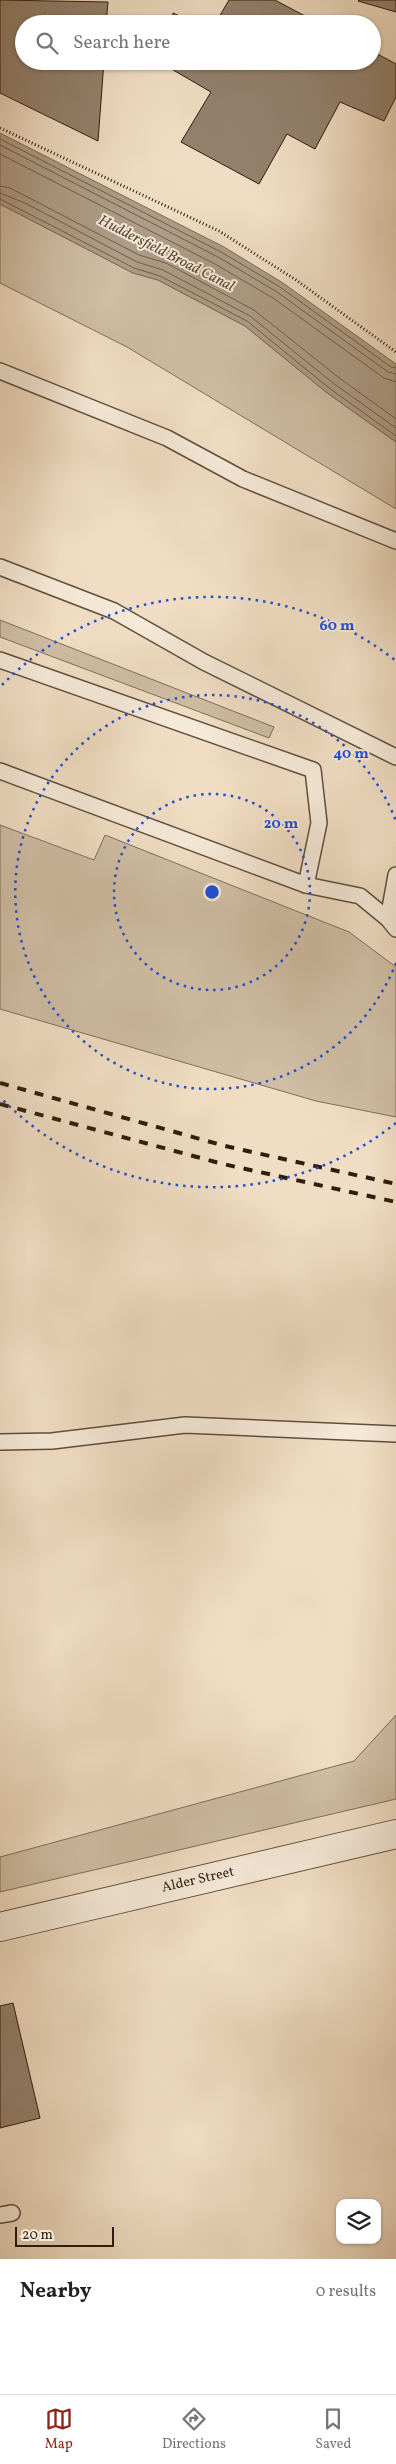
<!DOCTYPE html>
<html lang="en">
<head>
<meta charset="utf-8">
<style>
  body { margin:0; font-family:Vollkorn,serif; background:#f6f6f6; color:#222 }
  .controls { position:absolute; right:15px; bottom:15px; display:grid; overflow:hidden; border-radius:10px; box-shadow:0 1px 4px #0004 }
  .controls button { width:45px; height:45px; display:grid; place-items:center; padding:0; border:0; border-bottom:1px solid #e0e0e0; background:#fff; color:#222; font:25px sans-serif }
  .scale { position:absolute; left:15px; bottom:12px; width:99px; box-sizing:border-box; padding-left:5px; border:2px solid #2e1e0f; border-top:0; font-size:14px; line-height:18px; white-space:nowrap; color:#2e1e0f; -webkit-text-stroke:4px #f5e9d8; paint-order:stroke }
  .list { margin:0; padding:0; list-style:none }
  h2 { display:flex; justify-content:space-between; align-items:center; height:65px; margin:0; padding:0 20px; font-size:21px }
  h2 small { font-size:16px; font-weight:400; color:#767676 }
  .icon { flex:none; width:28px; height:28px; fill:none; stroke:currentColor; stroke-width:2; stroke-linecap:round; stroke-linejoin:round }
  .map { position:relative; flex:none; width:396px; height:2259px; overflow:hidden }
  .search { position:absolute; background:#fff; box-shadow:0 1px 4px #0004; left:15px; right:15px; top:15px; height:55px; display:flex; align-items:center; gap:12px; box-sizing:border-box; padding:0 18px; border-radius:28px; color:#767676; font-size:19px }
  .sheet { height:135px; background:#fff }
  nav { display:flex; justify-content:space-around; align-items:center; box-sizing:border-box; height:70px; border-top:1px solid #e0e0e0; background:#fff; font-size:14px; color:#767676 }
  nav a { display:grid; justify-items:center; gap:2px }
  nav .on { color:#8f2418 }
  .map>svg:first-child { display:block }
</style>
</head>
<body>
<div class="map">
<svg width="396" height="2259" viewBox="0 0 396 2259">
  <rect width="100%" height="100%" fill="#f0ddc3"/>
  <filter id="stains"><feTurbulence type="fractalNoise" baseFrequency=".004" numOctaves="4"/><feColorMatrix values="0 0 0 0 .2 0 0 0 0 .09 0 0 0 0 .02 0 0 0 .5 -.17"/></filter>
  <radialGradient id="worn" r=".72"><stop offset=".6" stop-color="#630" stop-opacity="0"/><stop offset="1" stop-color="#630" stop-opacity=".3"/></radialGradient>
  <g fill="#cfbda4" stroke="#7e6e5a">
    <polygon points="0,204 133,273 158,280 245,326 326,392 396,442 396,509 127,347 0,283"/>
    <polygon points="0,620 274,727 269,738 0,637"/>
    <polygon points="0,825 94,860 105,835 349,932 396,967 396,1117 316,1101 0,1009"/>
    <polygon points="396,1715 396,1799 0,1892 0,1857 354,1761"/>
  </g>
  <polygon fill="#ae9c86" stroke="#7b6a56" points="0,133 224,247 283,283 396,364 396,442 326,392 245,326 158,280 133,273 0,204"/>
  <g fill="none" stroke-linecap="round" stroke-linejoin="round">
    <g stroke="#6e5d4a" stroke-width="1">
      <polyline points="0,139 221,252 280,287 391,367 396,368"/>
      <polyline points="0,145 218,257 277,292 388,372 396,374"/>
      <polyline points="0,154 215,264 273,298 384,378 396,382"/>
      <polyline points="0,186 10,188 139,255 166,263 254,310 338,377 396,419"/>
      <polyline points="0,193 27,204 137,262 163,270 250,316 333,383 396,428"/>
      <polyline points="0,199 134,268 160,276 247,321 329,388 396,436"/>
    </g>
  </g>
  <g fill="#93816d" stroke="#2e1e0f">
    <polygon points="0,0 108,2 106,24 24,24 24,61 104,61 98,141 0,93"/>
    <polygon points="229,0 275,0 320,24 215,24"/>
    <polygon points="359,0 396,0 396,12 358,1"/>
    <polygon points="173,13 197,24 172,24"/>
    <polygon points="372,51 396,64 396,97 384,121 340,102 315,149 287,134 259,184 181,142 211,92 168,67 169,61 372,61"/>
    <polygon points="13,2003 40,2118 0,2128 0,2006"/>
  </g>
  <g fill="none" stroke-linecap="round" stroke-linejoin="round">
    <defs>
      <g id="service">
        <polyline points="0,371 167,438 243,479 396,541"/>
        <polyline points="0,567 114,611 204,662 396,757"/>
        <polyline points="0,660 313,770 319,823 306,885"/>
        <polyline points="0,771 306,885 360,896 388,919 396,929"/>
        <polyline points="388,919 396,875"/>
        <polyline points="0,1442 52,1441 185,1425 396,1434"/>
        <polyline points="0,2215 12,2213"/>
      </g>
      <polyline id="minor" points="0,1927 396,1834"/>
    </defs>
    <use href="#service" stroke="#5e4e3c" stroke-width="18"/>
    <use href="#minor" stroke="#5e4e3c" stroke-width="30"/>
    <polyline stroke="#2e1e0f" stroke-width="3" stroke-dasharray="1 2.5" stroke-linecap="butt" points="0,128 219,231 296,280 396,352"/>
    <use href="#service" stroke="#f5e9d8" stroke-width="15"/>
    <use href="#minor" stroke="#f5e9d8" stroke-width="28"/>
    <g stroke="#2e1e0f" stroke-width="4" stroke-dasharray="9 9" stroke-linecap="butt">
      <polyline points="0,1083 225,1146 396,1184"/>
      <polyline points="0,1104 223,1164 396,1202"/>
    </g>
  </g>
  <g fill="none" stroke="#1d4ed8" stroke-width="2.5" stroke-dasharray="2.5 5">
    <circle cx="212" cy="892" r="98"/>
    <path d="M396 963A197 197 0 1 1 396 821"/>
    <path d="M396 1123A295 295 0 0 1 2 1099M2 685A295 295 0 0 1 396 661"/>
  </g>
  <g text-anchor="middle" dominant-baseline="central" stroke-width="4" stroke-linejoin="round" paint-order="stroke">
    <g font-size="14" fill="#2e1e0f" stroke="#f5e9d8">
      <text transform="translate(198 1880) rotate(-13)">Alder Street</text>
    </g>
    <g font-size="15" font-style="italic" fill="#5b4a39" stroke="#f5e9d8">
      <text transform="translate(166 254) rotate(27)">Huddersfield Broad Canal</text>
    </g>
  </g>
  <circle cx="212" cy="892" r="8" fill="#1d4ed8" stroke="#f5e9d8" stroke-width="2.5"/>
  <g font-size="15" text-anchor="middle" font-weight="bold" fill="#1d4ed8" stroke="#f5e9d8" stroke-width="4" stroke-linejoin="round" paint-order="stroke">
    <text x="337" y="630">60 m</text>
    <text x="351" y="758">40 m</text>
    <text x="281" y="828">20 m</text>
  </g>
  <rect width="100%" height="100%" filter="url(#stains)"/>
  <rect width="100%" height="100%" fill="url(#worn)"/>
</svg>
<div class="controls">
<button><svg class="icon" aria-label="layers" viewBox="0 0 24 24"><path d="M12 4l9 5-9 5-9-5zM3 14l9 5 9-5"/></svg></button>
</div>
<div class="scale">20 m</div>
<div class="search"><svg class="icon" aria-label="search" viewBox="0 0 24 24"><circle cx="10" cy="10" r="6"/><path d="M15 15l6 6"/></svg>Search here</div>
</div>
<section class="sheet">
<h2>Nearby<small>0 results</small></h2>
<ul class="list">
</ul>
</section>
<nav>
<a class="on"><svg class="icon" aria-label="map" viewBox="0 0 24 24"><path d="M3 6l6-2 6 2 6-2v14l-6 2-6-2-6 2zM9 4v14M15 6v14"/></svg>Map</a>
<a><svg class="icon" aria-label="directions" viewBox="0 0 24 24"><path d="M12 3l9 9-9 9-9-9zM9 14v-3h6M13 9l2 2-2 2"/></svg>Directions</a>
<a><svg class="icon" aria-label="saved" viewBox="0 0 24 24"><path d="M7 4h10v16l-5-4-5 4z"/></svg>Saved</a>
</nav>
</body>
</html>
